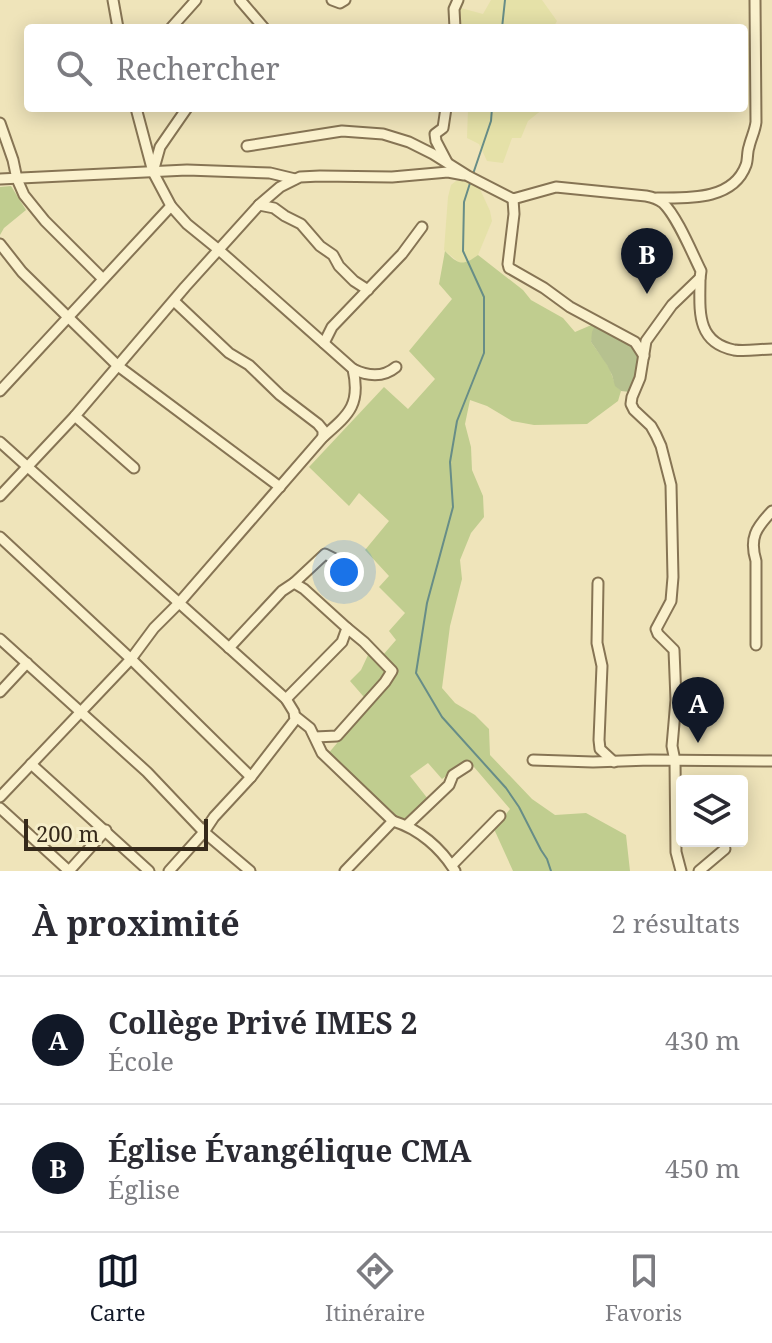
<!DOCTYPE html>
<html lang="fr">
<head>
<meta charset="utf-8">
<style>
  body { margin:0; font-family:"Noto Serif",serif; background:#f2f2f3; color:#2b2b33 }
  .controls { position:absolute; right:24px; bottom:24px; display:grid; overflow:hidden; border-radius:8px; box-shadow:0 4px 20px #0003 }
  .controls button { width:72px; height:72px; display:grid; place-items:center; padding:0; border:0; border-bottom:2px solid #e1e1e2; background:#fff; color:#2b2b33; font:40px sans-serif }
  .scale { position:absolute; left:24px; bottom:20px; width:184px; box-sizing:border-box; padding-left:8px; border:4px solid #35291a; border-top:0; font-size:22px; line-height:28px; white-space:nowrap; color:#35291a; -webkit-text-stroke:6px #f6eeca; paint-order:stroke }
  .you { position:absolute; left:344px; top:572px; width:28px; height:28px; margin:-20px; border:6px solid #fff; border-radius:50%; background:#1a73e8; box-shadow:0 0 0 12px #1a73e833 }
  .badge { display:grid; place-items:center; width:52px; height:52px; border-radius:50%; background:#111827; color:#fff; font-size:26px; font-weight:700 }
  .pin { position:absolute; translate:-50% -66px; filter:drop-shadow(0 2px 4px #0008) }
  .pin::after { content:''; position:absolute; top:42px; width:28px; height:24px; background:inherit; clip-path:polygon(0 0,100% 0,50% 100%) }
  .list { margin:0; padding:0; list-style:none }
  h2 { display:flex; justify-content:space-between; align-items:center; height:104px; margin:0; padding:0 32px; font-size:34px }
  h2 small { font-size:26px; font-weight:400; color:#7c7c81 }
  .list li { display:grid; grid-template-columns:52px 1fr auto; gap:24px; align-items:center; box-sizing:border-box; height:128px; padding:0 32px; border-top:2px solid #e1e1e2 }
  .list b { display:block; font-size:30px; white-space:nowrap }
  .list p { margin:0; font-size:26px; white-space:nowrap; color:#7c7c81 }
  .list em { font-size:26px; font-style:normal; color:#7c7c81 }
  .icon { flex:none; width:44px; height:44px; fill:none; stroke:currentColor; stroke-width:2; stroke-linecap:round; stroke-linejoin:round }
  .map { position:relative; flex:none; width:772px; height:871px; overflow:hidden }
  .search { position:absolute; background:#fff; box-shadow:0 4px 20px #0003; left:24px; right:24px; top:24px; height:88px; display:flex; align-items:center; gap:20px; box-sizing:border-box; padding:0 28px; border-radius:8px; color:#7c7c81; font-size:30px }
  .sheet { height:360px; background:#fff }
  nav { display:flex; justify-content:space-around; align-items:center; box-sizing:border-box; height:112px; border-top:2px solid #e1e1e2; background:#fff; font-size:22px; color:#7c7c81 }
  nav a { display:grid; justify-items:center; gap:4px }
  nav .on { color:#111827 }
  .map>svg:first-child { display:block }
</style>
</head>
<body>
<div class="map">
<svg width="772" height="871" viewBox="0 0 772 871">
  <rect width="100%" height="100%" fill="#efe4ba"/>
  <g fill="#e5e1a8">
    <polygon points="491,0 542,0 557,21 553,28 456,28 457,7 483,14"/>
    <polygon points="468,108 543,108 543,109 528,121 521,138 512,138 503,163 487,161 479,144 467,138"/>
    <polygon points="456,181 464,181 479,187 490,211 492,221 478,255 468,263 461,264 444,250 448,197 451,185"/>
  </g>
  <g fill="#c0cd8f">
    <polygon points="11,186 26,210 4,228 0,235 0,187"/>
    <path d="M 445,251 C 458,264 462,267 478,255 L 523,290 L 531,300 L 563,318 L 575,332 L 596,323 L 591,342 C 596,350 603,357 608,366 C 613,375 613,384 621,391 L 618,401 L 587,424 L 534,425 L 512,421 L 487,406 L 470,400 L 465,424 L 471,447 L 472,470 L 483,496 L 484,517 L 471,533 L 460,560 L 462,579 L 450,626 L 442,688 L 455,703 L 475,715 L 489,729 L 490,755 L 532,799 L 555,815 L 586,813 L 626,835 L 630,871 L 513,871 L 494,829 L 510,809 L 468,760 L 442,779 L 428,763 L 410,776 L 428,799 L 405,818 L 394,818 L 327,755 L 370,704 L 350,681 L 361,670 L 368,655 L 383,655 L 396,640 L 389,631 L 405,613 L 379,587 L 389,576 L 365,550 L 389,521 L 359,493 L 349,506 L 309,467 L 384,387 L 408,409 L 435,379 L 409,351 L 452,299 L 439,284 Z"/>
  </g>
  <polygon fill="#b6c18f" points="596,323 640,348 636,382 630,392 621,391 615,386 612,375 607,365 591,342 592,332"/>
  <g fill="none" stroke-linecap="round" stroke-linejoin="round">
    <g stroke="#678d87" stroke-width="2">
      <polyline points="502,28 505,0"/>
      <polyline points="473,174 491,121 492,108"/>
      <polyline points="471,180 464,202 463,251 484,297 484,353 457,421 450,462 453,507 427,603 416,673 442,717 506,788 519,807 541,850 547,859 551,871"/>
    </g>
    <defs>
      <g id="minor">
        <polyline points="113,0 118,28"/>
        <polyline points="240,0 264,28"/>
        <polyline points="332,0 340,3 345,0"/>
        <polyline points="171,28 196,0"/>
        <polyline points="455,28 454,9 458,0"/>
        <polyline points="446,108 443,128 435,134 436,141 447,162"/>
        <polyline points="0,123 13,160 17,179 24,195 45,221 103,279"/>
        <path d="M 247,146 L 342,131 L 383,134 L 409,142 L 433,154 L 468,176 L 513,199 L 556,187 L 646,196 C 652,197 658,199 663,203 C 677,216 692,253 701,271 L 700,278 L 672,305 L 646,341 L 640,378 L 632,397 L 631,404 L 634,410 L 651,426 L 656,435 L 661,446 L 671,485 L 673,577 L 671,601 L 656,629 L 658,634 L 674,650 L 676,700 L 672,746 L 675,761 L 676,852 L 681,871"/>
        <polyline points="153,172 160,147 187,108"/>
        <polyline points="0,179 187,170 270,173 295,179"/>
        <path d="M 657,198 C 687,198 733,201 746,165 C 748,160 747,152 749,147 C 751,138 755,131 756,122 L 755,0"/>
        <polyline points="513,199 514,214 508,264 509,268 544,288 570,307 635,342 644,356"/>
        <polyline points="259,205 274,208 285,216 301,224 320,246 333,255 339,266 354,281 368,290"/>
        <polyline points="0,244 22,272 118,366 280,487"/>
        <path d="M 700,278 C 700,309 695,342 734,350 C 745,352 760,349 772,349"/>
        <polyline points="174,301 229,353 249,365 280,395 318,424 323,430 323,437"/>
        <polyline points="324,343 332,327 402,254 422,227"/>
        <path d="M 353,369 C 367,376 383,378 396,367"/>
        <polyline points="0,391 171,206"/>
        <polyline points="75,416 134,468"/>
        <polyline points="0,442 286,699 294,712 295,720 251,777 214,817 204,832 169,871"/>
        <polyline points="0,496 75,416 185,287 259,205 280,187 300,177 320,176 392,177 448,172 464,175"/>
        <polyline points="0,537 131,659 251,777"/>
        <polyline points="294,583 325,554 333,558 346,568"/>
        <polyline points="598,583 597,643 602,666 599,740 600,749 614,762"/>
        <polyline points="0,639 147,772 204,832 250,871"/>
        <path d="M 756,645 L 756,561 C 749,538 756,528 772,511"/>
        <polyline points="229,648 282,591 294,583 304,589 347,628 342,642 286,699"/>
        <polyline points="0,692 27,663"/>
        <polyline points="295,716 310,728 322,753 393,821"/>
        <polyline points="315,737 337,736 385,682 392,671 364,642 347,628"/>
        <polyline points="533,760 593,762 650,760 772,761"/>
        <polyline points="31,764 149,871"/>
        <path d="M 0,797 L 131,659 L 154,628 L 179,603 L 323,437 C 349,414 361,405 353,369 L 219,250 L 187,224 L 171,206 L 153,172 L 136,108"/>
        <polyline points="0,808 69,871"/>
        <polyline points="407,825 449,785 453,775 467,766"/>
        <polyline points="452,865 500,816"/>
        <polyline points="69,871 106,830"/>
        <path d="M 345,871 L 393,821 C 419,829 441,848 455,871"/>
        <polyline points="699,871 725,849"/>
      </g>
    </defs>
    <use href="#minor" stroke="#867454" stroke-width="13"/>
    <use href="#minor" stroke="#faf1cd" stroke-width="9"/>
  </g>
</svg>
<div class="controls">
<button><svg class="icon" aria-label="layers" viewBox="0 0 24 24"><path d="M12 4l9 5-9 5-9-5zM3 14l9 5 9-5"/></svg></button>
</div>
<div class="scale">200 m</div>
<div class="you"></div>
<div class="pin badge" style="left:698px;top:743px">A</div>
<div class="pin badge" style="left:647px;top:294px">B</div>
<div class="search"><svg class="icon" aria-label="search" viewBox="0 0 24 24"><circle cx="10" cy="10" r="6"/><path d="M15 15l6 6"/></svg>Rechercher</div>
</div>
<section class="sheet">
<h2>À proximité<small>2 résultats</small></h2>
<ul class="list">
<li><span class="badge">A</span><div><b>Collège Privé IMES 2</b><p>École</p></div><em>430 m</em></li>
<li><span class="badge">B</span><div><b>Église Évangélique CMA</b><p>Église</p></div><em>450 m</em></li>
</ul>
</section>
<nav>
<a class="on"><svg class="icon" aria-label="map" viewBox="0 0 24 24"><path d="M3 6l6-2 6 2 6-2v14l-6 2-6-2-6 2zM9 4v14M15 6v14"/></svg>Carte</a>
<a><svg class="icon" aria-label="directions" viewBox="0 0 24 24"><path d="M12 3l9 9-9 9-9-9zM9 14v-3h6M13 9l2 2-2 2"/></svg>Itinéraire</a>
<a><svg class="icon" aria-label="saved" viewBox="0 0 24 24"><path d="M7 4h10v16l-5-4-5 4z"/></svg>Favoris</a>
</nav>
</body>
</html>
